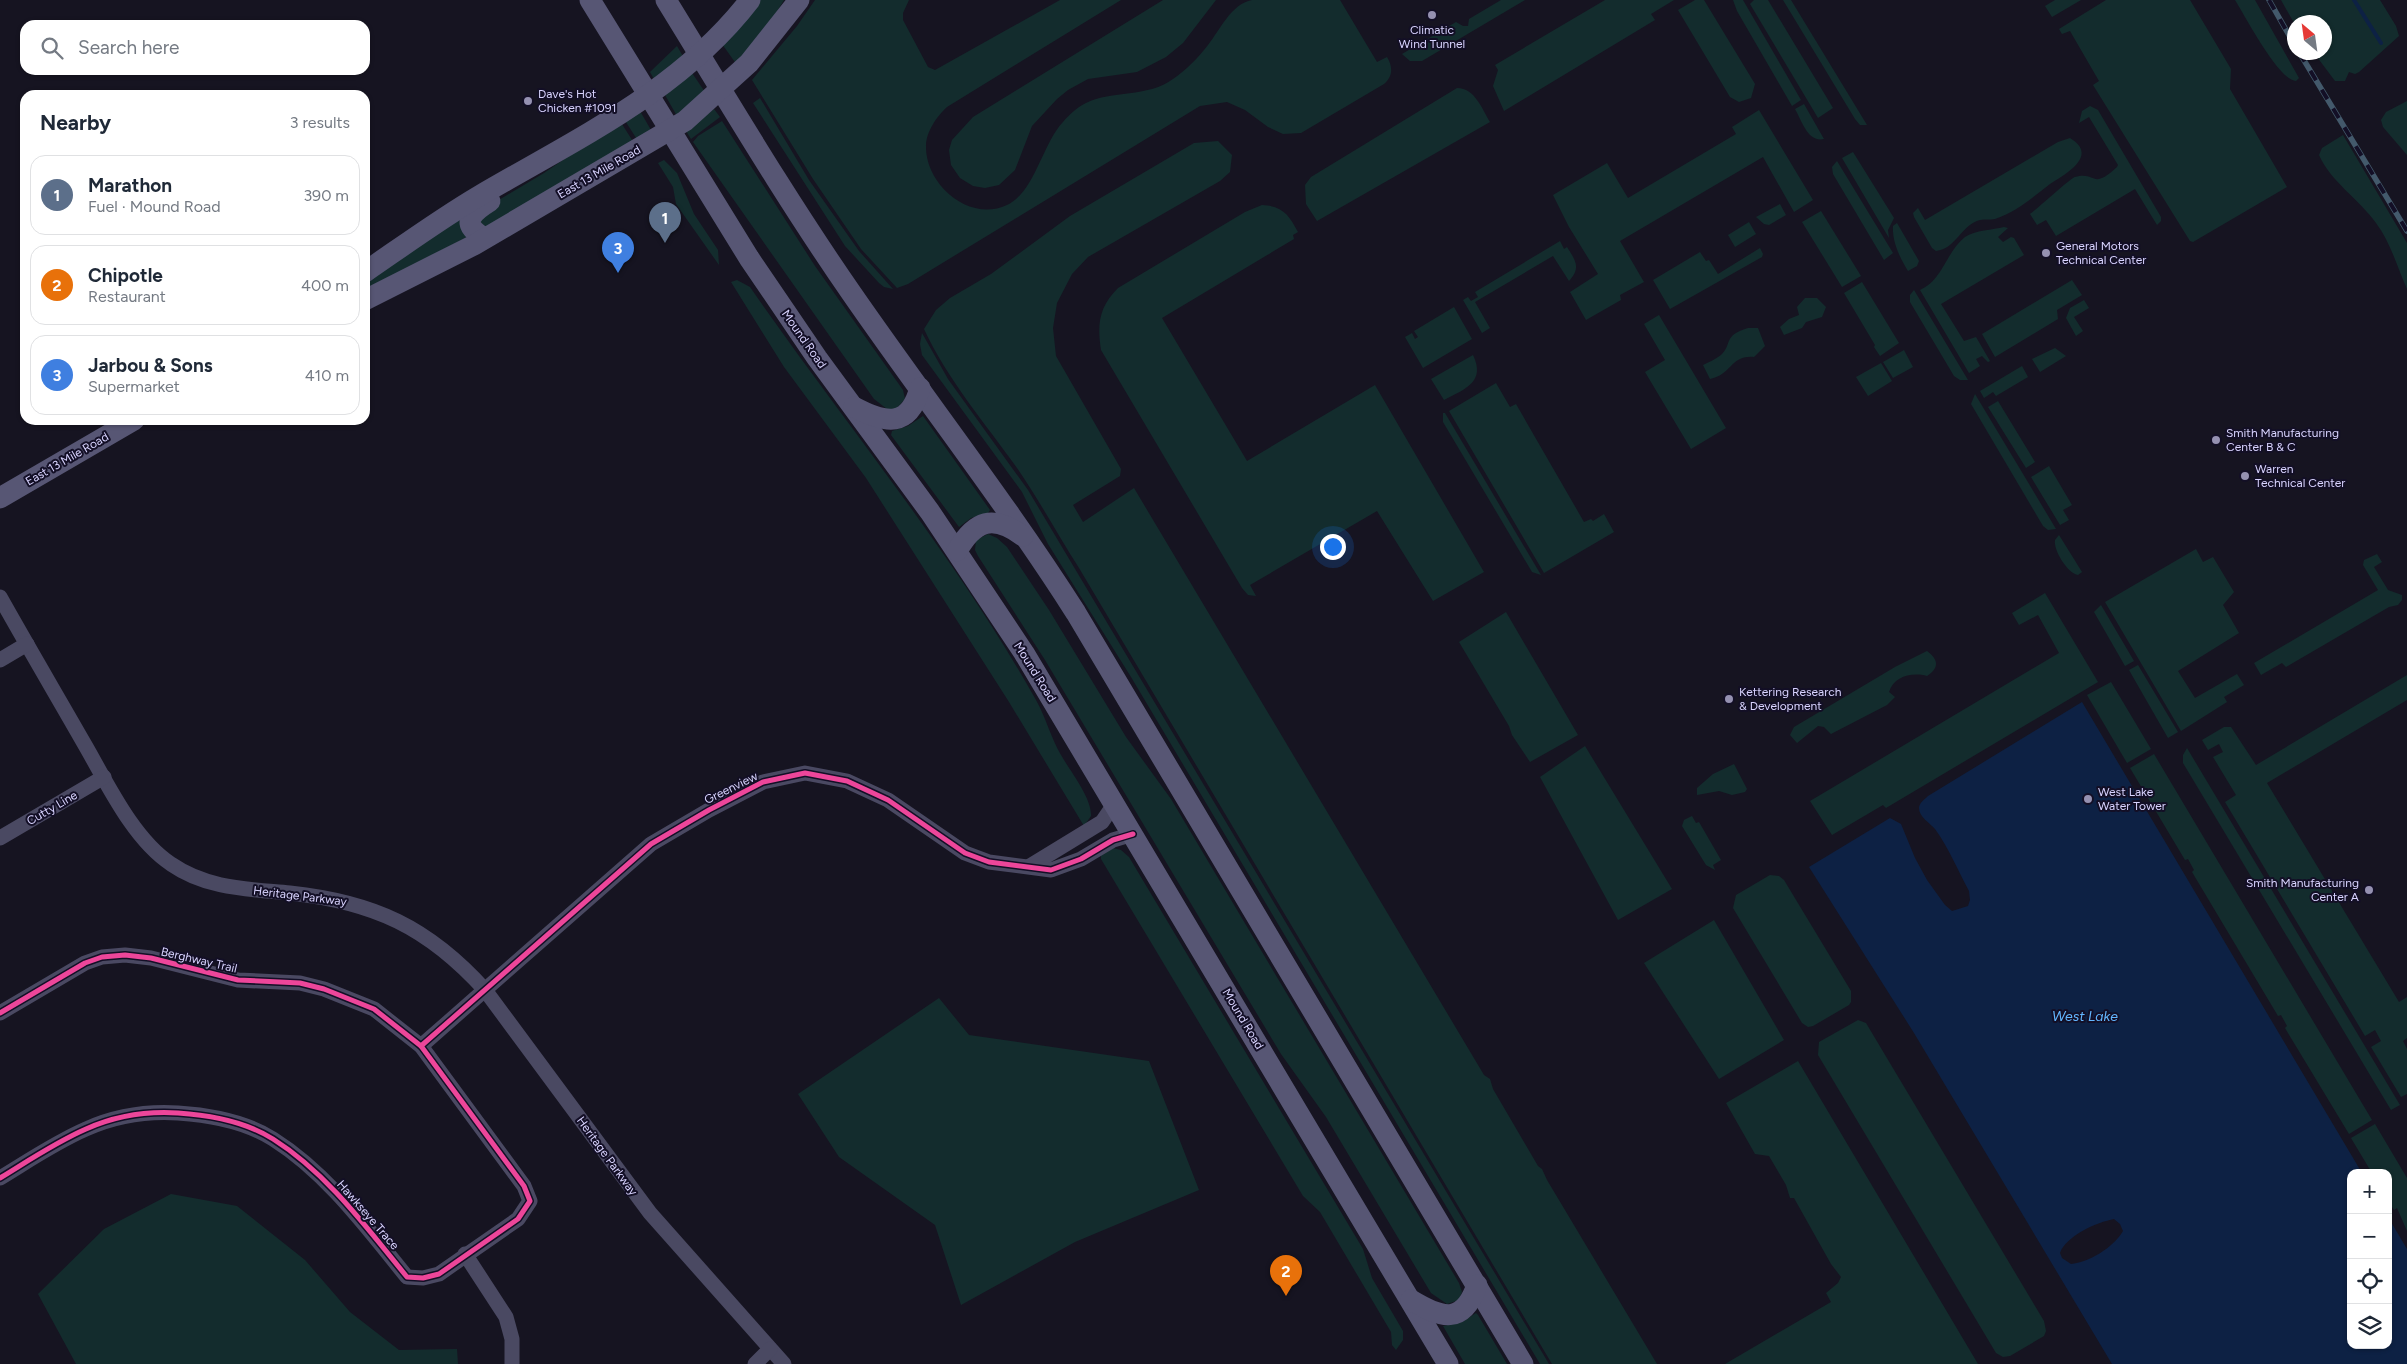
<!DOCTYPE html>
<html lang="en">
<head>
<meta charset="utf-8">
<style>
  body { margin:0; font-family:Figtree,sans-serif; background:#f6f6f7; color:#1f2937 }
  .controls { position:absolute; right:15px; bottom:15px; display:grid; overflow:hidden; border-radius:10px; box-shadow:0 1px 4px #0004 }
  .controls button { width:45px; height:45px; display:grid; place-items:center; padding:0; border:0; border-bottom:1px solid #e0e1e3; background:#fff; color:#1f2937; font:25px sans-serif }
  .compass { position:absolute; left:2287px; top:15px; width:45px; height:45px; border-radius:50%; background:#fff; box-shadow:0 1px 4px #0004; rotate:331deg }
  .you { position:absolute; left:1332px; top:546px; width:18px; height:18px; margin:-12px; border:4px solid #fff; border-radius:50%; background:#1a73e8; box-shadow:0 0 0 8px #1a73e833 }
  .badge { display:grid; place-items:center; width:32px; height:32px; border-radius:50%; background:#db2777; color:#fff; font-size:16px; font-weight:700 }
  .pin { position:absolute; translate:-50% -41px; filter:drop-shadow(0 1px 2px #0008) }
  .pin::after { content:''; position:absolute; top:26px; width:18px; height:15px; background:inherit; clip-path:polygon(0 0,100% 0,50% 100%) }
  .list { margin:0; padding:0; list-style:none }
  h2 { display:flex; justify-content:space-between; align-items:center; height:65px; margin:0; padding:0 20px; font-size:21px }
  h2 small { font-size:16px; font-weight:400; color:#747a83 }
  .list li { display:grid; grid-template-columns:32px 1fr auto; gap:15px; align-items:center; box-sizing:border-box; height:80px; margin:0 10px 10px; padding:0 10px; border:1px solid #e0e1e3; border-radius:15px }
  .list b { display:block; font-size:19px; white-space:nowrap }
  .list p { margin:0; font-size:16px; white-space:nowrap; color:#747a83 }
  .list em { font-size:16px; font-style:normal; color:#747a83 }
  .icon { flex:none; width:28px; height:28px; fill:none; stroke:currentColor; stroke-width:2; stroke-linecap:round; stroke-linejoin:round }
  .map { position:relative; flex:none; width:2407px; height:1364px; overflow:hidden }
  .search { position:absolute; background:#fff; box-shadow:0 1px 4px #0004; left:20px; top:20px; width:350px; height:55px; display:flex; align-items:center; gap:12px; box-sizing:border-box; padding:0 18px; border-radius:15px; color:#747a83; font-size:19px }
  .panel { position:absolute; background:#fff; box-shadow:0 1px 4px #0004; left:20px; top:90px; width:350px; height:335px; border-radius:15px }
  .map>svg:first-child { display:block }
</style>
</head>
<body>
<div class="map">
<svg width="2407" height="1364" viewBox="0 0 2407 1364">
  <rect width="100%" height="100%" fill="#161421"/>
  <g fill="#132c2d">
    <polygon points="759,0 784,0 768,26 737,65 722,44"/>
    <path d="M 815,0 L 909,0 L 903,13 L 903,20 L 928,67 L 935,70 L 1060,0 L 1121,0 L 947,107 C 937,116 926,132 926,146 C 925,184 969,223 1007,205 C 1035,192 1042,144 1063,122 C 1069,115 1077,107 1086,103 C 1112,90 1147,98 1173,79 C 1185,71 1199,57 1208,45 C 1220,30 1231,4 1252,0 C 1261,0 1271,0 1279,0 C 1299,0 1319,0 1340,0 L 1377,62 L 1387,57 C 1393,67 1393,76 1384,84 L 1301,133 L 1283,134 L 1268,127 L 1245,110 L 1227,102 L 1200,106 L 908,284 L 897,288 L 861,249 L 813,179 L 752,80 L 797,26 Z"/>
    <polygon points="1163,0 1216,0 1183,43 1166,57 1137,72 1088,79 1068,90 1057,99 1032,126 1015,170 999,185 985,188 973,186 960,178 951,165 949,150 952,140 973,117"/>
    <polygon points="1501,0 1525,0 1422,61 1410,61 1402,54 1456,22 1463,26 1468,26 1469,19"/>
    <polygon points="1605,0 1674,0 1651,14 1655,20 1504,111 1493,86 1498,70 1495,65"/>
    <polygon points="1695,0 1704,0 1755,84 1751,98 1739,102 1730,97 1678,10"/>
    <polygon points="1733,0 1743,0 1801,100 1792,106 1737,11"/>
    <polygon points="1754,0 1768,0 1833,108 1818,118 1750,4"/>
    <polygon points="1783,0 1791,0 1867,125 1860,125 1855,119"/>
    <polygon points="2055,0 2081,0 2052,17 2045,6"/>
    <polygon points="2106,0 2190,0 2231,69 2230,89 2287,187 2193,242 2190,241 2093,85 2099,81 2070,31 2062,34 2059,29"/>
    <path d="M 2235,0 L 2255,0 L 2299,78 L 2296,81 C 2279,81 2245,16 2235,0 Z"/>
    <polygon points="2281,0 2380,0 2396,26 2399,36 2359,72 2355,74 2349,72 2345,81 2335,81 2314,53 2324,52 2324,22 2294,23"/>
    <polygon points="677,46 684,58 655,81 650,72"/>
    <polygon points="692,73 705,92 677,116 665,95"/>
    <path d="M 1457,88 C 1475,88 1482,109 1490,122 L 1317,221 L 1306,204 L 1305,185 L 1311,177 Z"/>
    <polygon points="760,98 809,180 859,251 893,289 884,287 879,283 845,246 753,103"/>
    <polygon points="2407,101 2407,155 2383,127 2381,120 2386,112"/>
    <path d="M 1804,104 L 1824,139 C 1808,143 1802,121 1795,109 Z"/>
    <path d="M 2090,106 L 2098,110 L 2161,217 L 2161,221 L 2157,225 L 2135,189 L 2056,236 L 2046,220 L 2037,225 L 2030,214 C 2037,209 2072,177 2075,177 C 2097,171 2091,191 2117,167 L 2118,165 L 2089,117 L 2079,123 L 2082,111 Z"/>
    <polygon points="714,109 720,117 691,139 686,131"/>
    <polygon points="1759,110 1813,200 1794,212 1763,157 1620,241 1644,282 1620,295 1621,300 1586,320 1570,292 1598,274 1569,227 1553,195 1607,163 1628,198 1736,134 1732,127"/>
    <polygon points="640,111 651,130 638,141 624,119"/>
    <polygon points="620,121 634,143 485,228 477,217 482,210 544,173"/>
    <polygon points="722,121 815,266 903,390 905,399 896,409 887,409 874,399 693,142 698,136"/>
    <path d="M 2343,135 L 2407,243 L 2407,289 C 2397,267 2391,243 2376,223 C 2359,199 2331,182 2319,155 L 2322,148 Z"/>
    <path d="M 2070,138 C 2100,156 2064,175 2050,184 C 2033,197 2016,212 1995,219 C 1990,220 1985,219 1980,220 C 1962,224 1956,249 1936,251 L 1932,248 L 1914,217 L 1913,213 L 1918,208 L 1925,220 L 2058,142 Z"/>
    <path d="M 1218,141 L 1232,155 L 1230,172 L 1220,181 L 1088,257 L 1072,274 L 1057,303 L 1053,328 L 1056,356 L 1121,469 L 1120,476 L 1073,505 L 1083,522 L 1134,488 L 1484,1075 L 1490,1079 L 1493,1089 L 1538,1166 L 1542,1169 L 1547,1180 L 1657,1364 L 1552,1364 L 1079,568 C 1058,535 1039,500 1017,468 C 985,423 947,379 924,329 L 936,310 L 950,298 L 991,274 L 1070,216 L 1194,143 Z"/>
    <polygon points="1853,152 1894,218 1888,230 1889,238 1842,158"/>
    <polygon points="664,160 677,173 694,214 718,250 719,265 676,204 673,187 658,163"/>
    <polygon points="1837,161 1893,253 1884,260 1833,174 1832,167"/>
    <polygon points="1780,204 1786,215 1769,225 1764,224 1756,217"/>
    <path d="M 1262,205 C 1283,206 1289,215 1298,232 L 1293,235 L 1294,239 L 1162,318 L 1247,461 L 1375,385 L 1484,572 L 1433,601 L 1377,511 L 1250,585 L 1256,596 L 1248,595 L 1242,588 L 1101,350 C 1097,324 1099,307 1118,288 L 1245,212 Z"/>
    <polygon points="1821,211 1861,276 1842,287 1802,222"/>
    <polygon points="458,217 467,237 365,292 365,279"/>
    <polygon points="1749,222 1756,234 1735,247 1728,235"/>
    <path d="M 1897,223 L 1919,261 L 1917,266 L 1908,271 C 1900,258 1892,242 1893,226 Z"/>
    <path d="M 2004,227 L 2008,228 L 1998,237 L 2003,242 L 2011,237 L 2014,238 L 2024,255 L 1941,304 L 1964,341 L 1976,337 L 1990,361 L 1988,362 L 1982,356 L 1976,359 L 1980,366 L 1969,373 L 1920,290 C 1943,280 1946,252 1965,237 C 1975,230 1993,230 2004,227 Z"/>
    <path d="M 1560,241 L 1564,249 L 1567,247 C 1576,261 1581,268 1569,281 L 1553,256 L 1475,302 L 1490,328 L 1482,333 L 1463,300 L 1468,297 L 1471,301 L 1478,297 L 1475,292 Z"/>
    <polygon points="1760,248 1763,254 1762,257 1670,309 1653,280 1700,252 1706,261 1709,260 1718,274"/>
    <path d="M 737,280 L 750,287 C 845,424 954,554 1036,700 C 1046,718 1051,738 1061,755 C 1070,771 1092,798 1091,816 L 1084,826 L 1009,702 L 866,478 L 784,367 L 731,282 Z"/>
    <polygon points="2072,280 2082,295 2057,310 2058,319 1995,357 1982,334"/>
    <polygon points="1862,282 1899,343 1880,356 1874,347 1875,345 1844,293"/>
    <polygon points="1914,290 1968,380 1960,380 1954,376 1910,302 1910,295"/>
    <polygon points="1805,298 1817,298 1826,307 1822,317 1806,322 1802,328 1784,335 1780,327 1789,319 1799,315 1797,307"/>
    <polygon points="2084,300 2089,308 2074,317 2083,331 2076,336 2066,318 2070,308"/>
    <polygon points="1454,307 1472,339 1423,368 1405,337 1412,333 1415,339 1418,337 1414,331"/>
    <polygon points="1659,315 1726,428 1691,449 1645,372 1665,360 1644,324"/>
    <path d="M 1748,328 L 1758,328 L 1765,346 L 1754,357 C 1730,355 1732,375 1710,379 L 1703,365 C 1709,362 1716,359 1721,355 C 1733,344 1722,336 1748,328 Z"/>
    <polygon points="922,333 948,379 1028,490 1549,1364 1540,1364 1131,677 1048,544 1022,492 922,355 920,344"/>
    <polygon points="2055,348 2066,356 2040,372 2032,359"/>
    <polygon points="1904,350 1913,367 1893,378 1883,362"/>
    <path d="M 1473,355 C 1486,382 1465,389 1444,400 L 1431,379 Z"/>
    <polygon points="1881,363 1892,381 1868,396 1856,377"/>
    <polygon points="2022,366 2028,377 1996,396 1993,392 1984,398 1980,391"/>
    <polygon points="1496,383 1510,407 1516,404 1584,522 1591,519 1593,521 1604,514 1614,532 1544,573 1449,411"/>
    <polygon points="1975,394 2056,529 2048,530 2043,526 1971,404"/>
    <polygon points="1998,401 2035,462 2026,468 1988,407"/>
    <polygon points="1443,413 1445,413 1541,575 1532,572 1443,422"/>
    <polygon points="923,416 990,510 988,513 971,518 959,527 891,435 892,431 908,426"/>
    <polygon points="2049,466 2072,505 2063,510 2069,520 2060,525 2031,477"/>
    <polygon points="988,534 997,538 1007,547 1049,610 1126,737 1171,799 1459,1283 1462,1292 1459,1300 1447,1304 1431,1293 1326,1117 1281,1054 1045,660 978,556 975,550 976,540"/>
    <path d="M 2059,535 L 2082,572 L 2078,575 C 2068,574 2053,550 2055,540 Z"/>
    <polygon points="2196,549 2203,562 2213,557 2234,592 2223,605 2239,633 2178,671 2195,698 2237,674 2244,685 2224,697 2227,702 2181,731 2105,602"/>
    <polygon points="2377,554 2382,562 2374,567 2388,590 2402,595 2402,600 2398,605 2389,607 2286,667 2282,663 2261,675 2254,663 2378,590 2363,565 2364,560"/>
    <polygon points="2045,593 2098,682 1886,808 1883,805 1832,835 1810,801 2059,653 2038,615 2019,625 2012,613"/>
    <polygon points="2101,605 2134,661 2125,666 2094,612"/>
    <polygon points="1506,612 1578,735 1530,762 1512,735 1509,726 1459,642"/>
    <path d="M 1927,651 C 1939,660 1939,668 1927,676 C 1912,672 1894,676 1889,692 L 1895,697 L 1887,705 L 1831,734 L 1824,727 L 1818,726 L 1797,743 L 1790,735 L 1794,727 L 1895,667 Z"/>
    <polygon points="2138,665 2178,732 2168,738 2129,670"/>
    <polygon points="2407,675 2407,700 2267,783 2399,1002 2407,997 2407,1038 2403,1041 2407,1049 2407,1094 2401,1097 2371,1047 2381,1041 2375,1030 2365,1036 2225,802 2236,795 2213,757 2223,752 2219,744 2208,750 2202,740 2224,727 2231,727 2256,765"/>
    <polygon points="2111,682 2151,749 2127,763 2087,695"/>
    <polygon points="1585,746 1672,889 1618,920 1540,777"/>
    <polygon points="2187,748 2400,1105 2391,1110 2183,763 2183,755"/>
    <polygon points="2154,754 2372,1120 2349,1134 2285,1028 2287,1026 2281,1015 2278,1016 2192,872 2194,870 2188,859 2185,860 2130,768"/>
    <polygon points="1734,764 1747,789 1745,792 1732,795 1719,791 1697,795 1697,788 1713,774"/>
    <polygon points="1692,816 1696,823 1699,822 1721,860 1713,865 1715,870 1706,865 1682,826 1684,820"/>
    <polygon points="1113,848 1121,850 1129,857 1363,1249 1372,1278 1403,1331 1403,1340 1396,1350 1392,1345 1391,1332 1320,1212 1303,1196 1101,859 1101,854"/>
    <polygon points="1770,875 1779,876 1784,880 1851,991 1851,1002 1849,1005 1813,1026 1808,1027 1802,1023 1733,908 1736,895"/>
    <polygon points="1714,920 1784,1040 1719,1079 1644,963"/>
    <polygon points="939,998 969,1035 1149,1061 1199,1190 1075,1242 961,1305 935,1225 839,1157 798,1094"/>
    <polygon points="1858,1020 1866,1023 2044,1321 2046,1331 2044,1336 2010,1356 2003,1357 1996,1353 1818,1055 1819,1042"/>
    <polygon points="1798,1061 1978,1364 1725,1364 1831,1302 1826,1293 1838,1283 1841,1277 1831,1264 1794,1198 1790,1198 1786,1185 1769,1156 1755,1154 1726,1103"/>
    <polygon points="2375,1124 2407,1178 2407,1231 2397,1208 2394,1210 2388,1201 2388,1173 2372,1173 2351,1138"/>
    <polygon points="171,1194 237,1206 305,1260 350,1312 399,1350 457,1349 458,1364 76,1364 38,1294 104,1229"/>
    <polygon points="1476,1313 1478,1315 1507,1364 1465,1364 1443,1326 1462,1322"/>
  </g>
  <path fill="#0d2144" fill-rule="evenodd" d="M 2082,702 L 2362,1173 L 2351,1173 L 2351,1345 L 2388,1345 L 2388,1217 L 2407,1249 L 2407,1364 L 2112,1364 L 1914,1033 L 1809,867 L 1890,818 L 1901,824 L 1915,858 L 1927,880 L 1945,905 L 1952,911 L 1968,906 L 1970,900 L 1969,891 C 1958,871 1949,848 1935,829 C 1930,823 1919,817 1919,808 C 1919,803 1925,799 1928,796 ZM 2114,1219 L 2120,1224 L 2123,1231 C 2113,1248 2089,1262 2071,1264 L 2062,1258 L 2060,1253 C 2066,1236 2097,1222 2114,1219 Z"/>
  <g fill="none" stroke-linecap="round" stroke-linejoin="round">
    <polyline stroke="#0d2144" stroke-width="4" points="2354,0 2381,43"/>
    <g stroke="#4a4962" stroke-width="15">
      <path d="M 0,597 C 28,647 57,696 85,745 C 107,783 133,839 171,864 C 207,889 248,889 290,893 C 374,902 428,927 485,990 L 650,1213 L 784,1364"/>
      <polyline points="0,660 27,644"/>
      <polyline points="0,838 104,777"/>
      <polyline points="1030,866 1102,822 1115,803"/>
      <path d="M 0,1013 L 85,963 L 102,957 L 125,955 L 151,958 L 238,980 L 300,983 L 324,989 L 374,1009 L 421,1046 L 524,1186 L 530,1201 L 518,1219 L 439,1274 L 423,1278 L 407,1277 C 367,1228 327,1173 273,1139 C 246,1122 209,1115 178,1113 C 147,1111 115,1116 86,1129 C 56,1142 28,1161 0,1178"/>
      <polyline points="421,1046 651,844 709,810 763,782 805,773 847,781 888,800 965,853 989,862 1051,870 1081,859 1113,840 1133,834"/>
      <polyline points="465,1254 506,1317 512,1339 512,1364"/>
      <polyline points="755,1364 770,1349"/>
    </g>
    <g stroke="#575674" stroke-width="21">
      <polyline points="590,0 749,258 817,358 930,512 1024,653 1448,1364"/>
      <path d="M 666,0 C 727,99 786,199 852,294 C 926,401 1006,503 1076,613 L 1523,1364"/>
      <path d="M 485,238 C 459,224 471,213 490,201"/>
      <path d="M 365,272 C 403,246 440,219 479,196 C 576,139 680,91 750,0"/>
      <polyline points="365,300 474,245 685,121 749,63 799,0"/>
      <path d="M 854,407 C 886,424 909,428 920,388"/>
      <polyline points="0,498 134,420"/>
      <path d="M 957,551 C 975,520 993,514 1023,536"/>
      <path d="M 1411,1300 C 1441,1318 1463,1326 1477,1285"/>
    </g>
    <defs>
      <g id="rail">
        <polyline points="2269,0 2294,44"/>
        <polyline points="2299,52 2407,231"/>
      </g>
    </defs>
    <use href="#rail" stroke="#43596b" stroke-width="5.5"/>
    <use href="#rail" stroke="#130f26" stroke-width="4" stroke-dasharray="11" stroke-linecap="butt"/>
    <defs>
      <g id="cycleway">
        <path d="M 0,1013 L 85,963 L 102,957 L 125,955 L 151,958 L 238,980 L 300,983 L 324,989 L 374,1009 L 421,1046 L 524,1186 L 530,1201 L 518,1219 L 439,1274 L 423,1278 L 407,1277 C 367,1228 327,1173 273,1139 C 246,1122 209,1115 178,1113 C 147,1111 115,1116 86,1129 C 56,1142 28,1161 0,1178"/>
        <polyline points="421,1046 651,844 709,810 763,782 805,773 847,781 888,800 965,853 989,862 1051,870 1081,859 1113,840 1133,834"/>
      </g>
    </defs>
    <use href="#cycleway" stroke="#130f26" stroke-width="8"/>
    <use href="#cycleway" stroke="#ed469a" stroke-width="5"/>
  </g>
  <g fill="#9591b1" stroke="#130f26" stroke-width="2">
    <circle cx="1432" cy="15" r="5"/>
    <circle cx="528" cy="101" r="5"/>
    <circle cx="2046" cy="253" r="5"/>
    <circle cx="2216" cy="440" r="5"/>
    <circle cx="2245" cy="476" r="5"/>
    <circle cx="1729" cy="699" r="5"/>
    <circle cx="2088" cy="799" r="5"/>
    <circle cx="2369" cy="890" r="5"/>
  </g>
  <g text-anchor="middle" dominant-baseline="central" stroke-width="4" stroke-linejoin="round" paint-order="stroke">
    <g font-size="12" fill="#d9d4ff" stroke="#130f26" text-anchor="start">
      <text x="1432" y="30" text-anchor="middle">Climatic<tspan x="1432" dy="14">Wind Tunnel</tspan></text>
      <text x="538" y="94">Dave's Hot<tspan x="538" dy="14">Chicken #1091</tspan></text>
      <text x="2056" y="246">General Motors<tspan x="2056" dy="14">Technical Center</tspan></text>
      <text x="2226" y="433">Smith Manufacturing<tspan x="2226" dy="14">Center B &amp; C</tspan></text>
      <text x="2255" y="469">Warren<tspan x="2255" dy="14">Technical Center</tspan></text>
      <text x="1739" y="692">Kettering Research<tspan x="1739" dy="14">&amp; Development</tspan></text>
      <text x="2098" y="792">West Lake<tspan x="2098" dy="14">Water Tower</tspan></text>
      <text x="2359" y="883" text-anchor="end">Smith Manufacturing<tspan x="2359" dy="14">Center A</tspan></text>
    </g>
    <g font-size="12" fill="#d9d4ff" stroke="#130f26">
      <text transform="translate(599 172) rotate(-30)">East 13 Mile Road</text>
      <text transform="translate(804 339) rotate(55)">Mound Road</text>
      <text transform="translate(67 459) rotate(-30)">East 13 Mile Road</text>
      <text transform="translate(1035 672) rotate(58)">Mound Road</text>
      <text transform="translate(731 788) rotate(-26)">Greenview</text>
      <text transform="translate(52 808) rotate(-30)">Cutty Line</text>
      <text transform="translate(300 896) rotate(7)">Heritage Parkway</text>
      <text transform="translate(199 960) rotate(13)">Berghway Trail</text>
      <text transform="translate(1243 1019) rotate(59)">Mound Road</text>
      <text transform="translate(607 1156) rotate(54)">Heritage Parkway</text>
      <text transform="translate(368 1215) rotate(49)">Hawkseye Trace</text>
    </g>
    <g font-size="14" font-style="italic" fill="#62b6ff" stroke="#130f26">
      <text x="2085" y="1016">West Lake</text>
    </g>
  </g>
</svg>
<div class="controls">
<button>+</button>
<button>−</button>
<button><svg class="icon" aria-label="locate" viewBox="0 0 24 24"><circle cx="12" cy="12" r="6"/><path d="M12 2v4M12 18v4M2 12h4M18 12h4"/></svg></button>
<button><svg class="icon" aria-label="layers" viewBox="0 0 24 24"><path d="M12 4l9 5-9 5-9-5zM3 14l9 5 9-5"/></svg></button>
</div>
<svg class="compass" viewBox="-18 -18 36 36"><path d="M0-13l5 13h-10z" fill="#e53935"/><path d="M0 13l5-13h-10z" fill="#747a83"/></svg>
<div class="you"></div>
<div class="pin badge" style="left:665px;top:243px;background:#5c6f8a">1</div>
<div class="pin badge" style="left:1286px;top:1296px;background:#e8710a">2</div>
<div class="pin badge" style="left:618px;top:273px;background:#3f7fe0">3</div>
<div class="search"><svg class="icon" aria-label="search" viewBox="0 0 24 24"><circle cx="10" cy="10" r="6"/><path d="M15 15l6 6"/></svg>Search here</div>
<section class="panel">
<h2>Nearby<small>3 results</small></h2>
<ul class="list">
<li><span class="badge" style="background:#5c6f8a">1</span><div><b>Marathon</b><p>Fuel · Mound Road</p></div><em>390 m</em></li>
<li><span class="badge" style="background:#e8710a">2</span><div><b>Chipotle</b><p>Restaurant</p></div><em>400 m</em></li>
<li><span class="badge" style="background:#3f7fe0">3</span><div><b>Jarbou &amp; Sons</b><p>Supermarket</p></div><em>410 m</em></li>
</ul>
</section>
</div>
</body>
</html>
